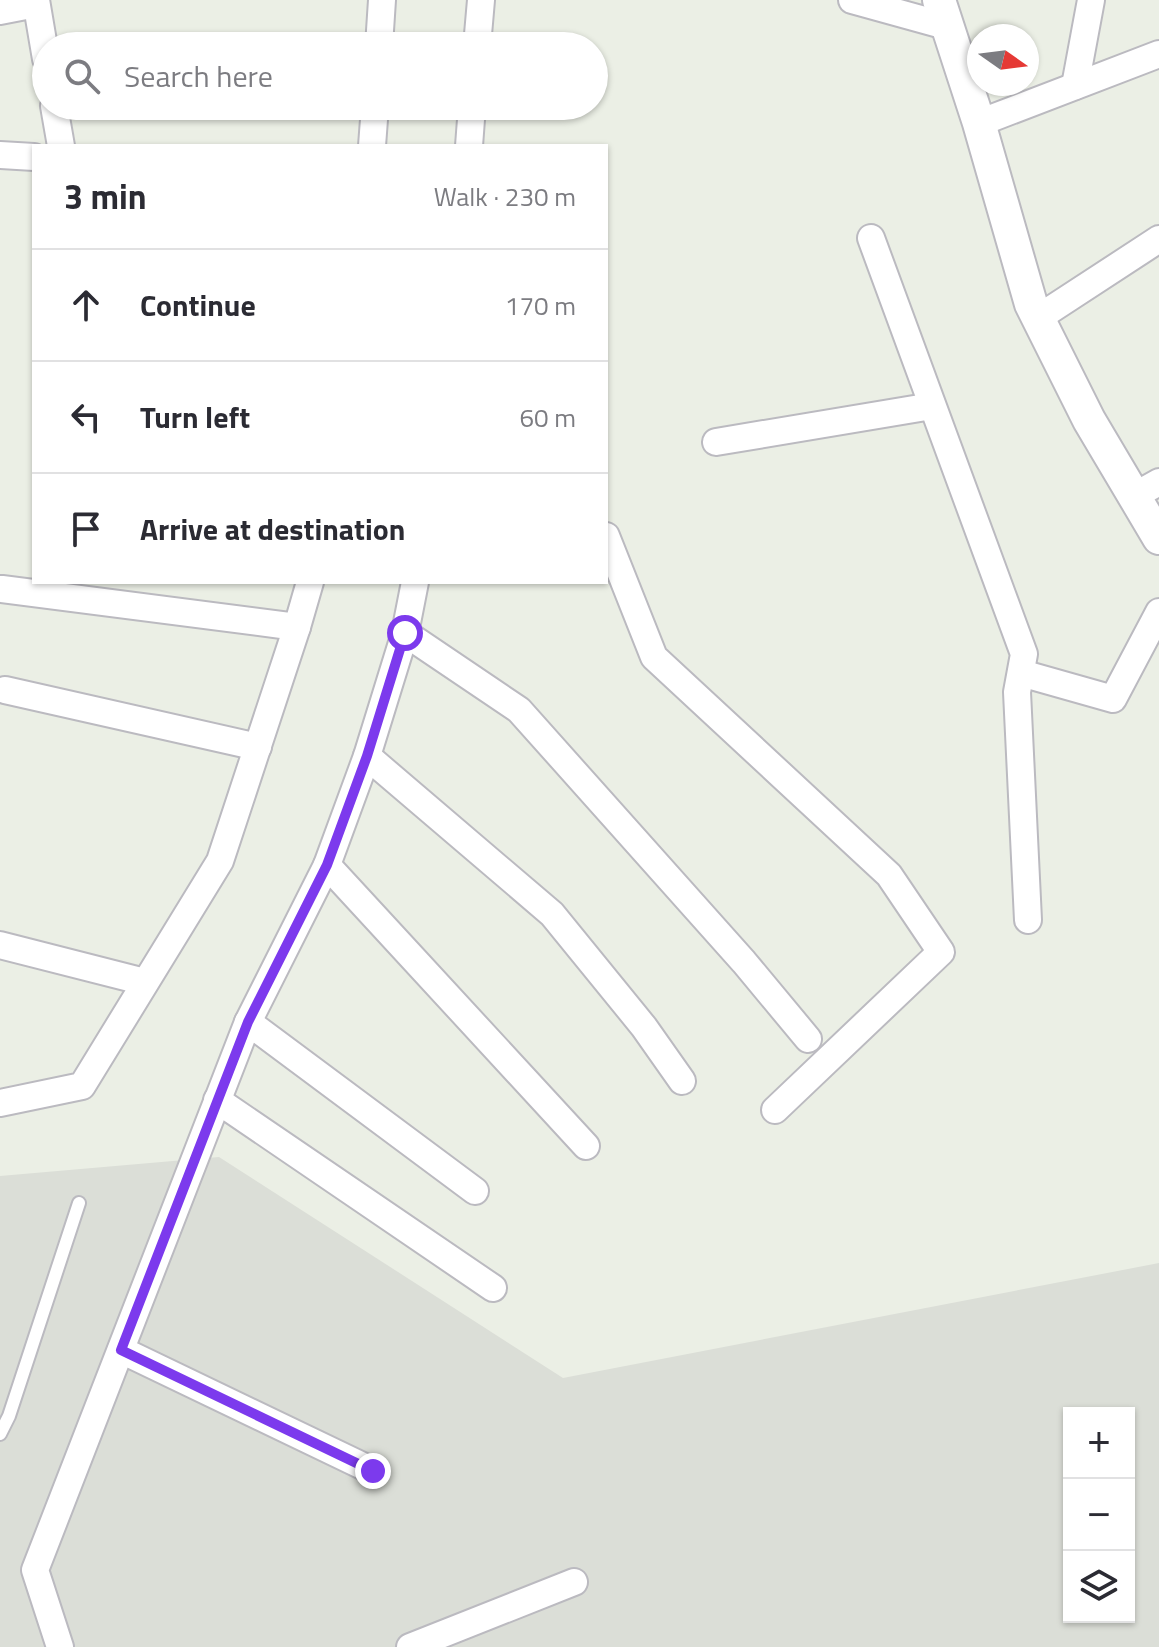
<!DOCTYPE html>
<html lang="en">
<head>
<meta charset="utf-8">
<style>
  body { margin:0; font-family:"Titillium Web",sans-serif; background:#f7f7f7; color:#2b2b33 }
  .controls { position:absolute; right:24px; bottom:24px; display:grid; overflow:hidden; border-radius:0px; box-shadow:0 2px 6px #0004 }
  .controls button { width:72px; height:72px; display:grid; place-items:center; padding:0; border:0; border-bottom:2px solid #e1e1e2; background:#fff; color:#2b2b33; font:40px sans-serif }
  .compass { position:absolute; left:967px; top:24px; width:72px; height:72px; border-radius:50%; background:#fff; box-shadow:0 2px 6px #0004; rotate:104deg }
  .stop { position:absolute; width:24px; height:24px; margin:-18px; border:6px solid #7c3aed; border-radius:50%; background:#fff }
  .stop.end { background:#7c3aed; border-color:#fff; box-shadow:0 2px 8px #0008 }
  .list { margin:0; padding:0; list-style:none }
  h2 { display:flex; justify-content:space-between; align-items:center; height:104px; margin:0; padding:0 32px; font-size:34px }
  h2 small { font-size:26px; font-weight:400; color:#7c7c81 }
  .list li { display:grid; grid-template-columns:52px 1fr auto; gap:24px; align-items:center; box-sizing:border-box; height:112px; padding:0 32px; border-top:2px solid #e1e1e2 }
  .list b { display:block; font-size:30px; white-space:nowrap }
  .list em { font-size:26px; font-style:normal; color:#7c7c81 }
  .icon { flex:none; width:44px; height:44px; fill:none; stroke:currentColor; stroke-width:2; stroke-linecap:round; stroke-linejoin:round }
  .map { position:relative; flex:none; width:1159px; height:1647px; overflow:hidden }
  .search { position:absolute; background:#fff; box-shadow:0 2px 6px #0004; left:32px; top:32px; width:576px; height:88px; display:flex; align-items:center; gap:20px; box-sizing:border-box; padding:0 28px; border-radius:44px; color:#7c7c81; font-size:30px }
  .panel { position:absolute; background:#fff; box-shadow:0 2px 6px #0004; left:32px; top:144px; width:576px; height:440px; border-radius:0px }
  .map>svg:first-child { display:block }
</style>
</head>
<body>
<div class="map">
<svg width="1159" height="1647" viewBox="0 0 1159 1647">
  <rect width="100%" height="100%" fill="#ebefe5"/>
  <path fill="#dbded7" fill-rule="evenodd" d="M 219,1157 L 563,1378 L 1159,1263 L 1159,1647 L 0,1647 L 0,1176 ZM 1069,1413 L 1129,1413 L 1129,1617 L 1069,1617 Z"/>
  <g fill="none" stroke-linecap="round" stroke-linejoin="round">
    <defs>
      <polyline id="service" points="0,1434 9,1416 79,1203"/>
      <g id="minor">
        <polyline points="36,0 46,59"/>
        <polyline points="852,0 946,26"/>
        <polyline points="0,11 36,4"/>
        <polyline points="379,46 382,0"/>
        <polyline points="477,46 481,0"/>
        <polyline points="1075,86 1091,0"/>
        <polyline points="54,106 61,146"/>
        <polyline points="979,123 1159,54"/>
        <polyline points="372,146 375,106"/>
        <polyline points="469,146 472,106"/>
        <polyline points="0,155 34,157"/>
        <polyline points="871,238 1024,654 1017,692 1028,920"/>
        <polyline points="1038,318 1159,239"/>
        <polyline points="716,442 932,406"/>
        <polyline points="1134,496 1159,482"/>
        <polyline points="606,536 654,657 889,875 941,952 775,1110"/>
        <polyline points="2,589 297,627"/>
        <polyline points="405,633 519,710 744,962 808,1039"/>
        <polyline points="1021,673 1113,699 1159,612"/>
        <polyline points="5,690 258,747"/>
        <polyline points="367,756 552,914 644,1027 682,1081"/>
        <polyline points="327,865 586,1146"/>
        <polyline points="0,945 145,982"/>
        <polyline points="248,1022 475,1191"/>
        <polyline points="217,1100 493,1288"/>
        <polyline points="0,1103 82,1086 220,861 297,627 310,582"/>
        <polyline points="121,1350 373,1471"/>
        <polyline points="60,1647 35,1570 248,1022 327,865 367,756 405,633 415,582"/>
        <polyline points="410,1647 574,1582"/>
      </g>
      <polyline id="tertiary" points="939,0 979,123 1031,304 1089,420 1159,538"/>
    </defs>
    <use href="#service" stroke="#bbbac0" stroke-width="16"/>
    <use href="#minor" stroke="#bbbac0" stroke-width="30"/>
    <use href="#tertiary" stroke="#bbbac0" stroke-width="36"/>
    <use href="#service" stroke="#fff" stroke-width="12"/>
    <use href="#minor" stroke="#fff" stroke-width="26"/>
    <use href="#tertiary" stroke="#fff" stroke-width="32"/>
  </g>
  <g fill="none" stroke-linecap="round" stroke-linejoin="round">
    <polyline stroke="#7c3aed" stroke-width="10" points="373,1471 121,1350 248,1022 327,865 367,756 405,633"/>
  </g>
</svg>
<div class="controls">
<button>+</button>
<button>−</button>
<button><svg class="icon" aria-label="layers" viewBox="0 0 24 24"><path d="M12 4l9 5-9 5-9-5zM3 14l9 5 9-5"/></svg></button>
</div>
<svg class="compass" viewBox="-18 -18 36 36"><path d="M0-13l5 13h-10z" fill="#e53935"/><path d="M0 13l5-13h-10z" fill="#7c7c81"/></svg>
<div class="stop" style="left:405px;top:633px"></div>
<div class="stop end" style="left:373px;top:1471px"></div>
<div class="search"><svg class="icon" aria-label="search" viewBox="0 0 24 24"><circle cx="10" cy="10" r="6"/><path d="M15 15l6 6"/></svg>Search here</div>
<section class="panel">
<h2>3 min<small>Walk · 230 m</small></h2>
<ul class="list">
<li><svg class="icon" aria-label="ahead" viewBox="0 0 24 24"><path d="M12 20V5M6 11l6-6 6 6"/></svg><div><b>Continue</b></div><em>170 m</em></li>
<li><svg class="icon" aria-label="left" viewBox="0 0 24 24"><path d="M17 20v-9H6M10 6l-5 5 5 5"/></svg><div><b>Turn left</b></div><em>60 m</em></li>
<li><svg class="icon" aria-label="arrive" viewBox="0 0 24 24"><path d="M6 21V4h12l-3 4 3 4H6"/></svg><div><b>Arrive at destination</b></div></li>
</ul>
</section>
</div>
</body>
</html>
